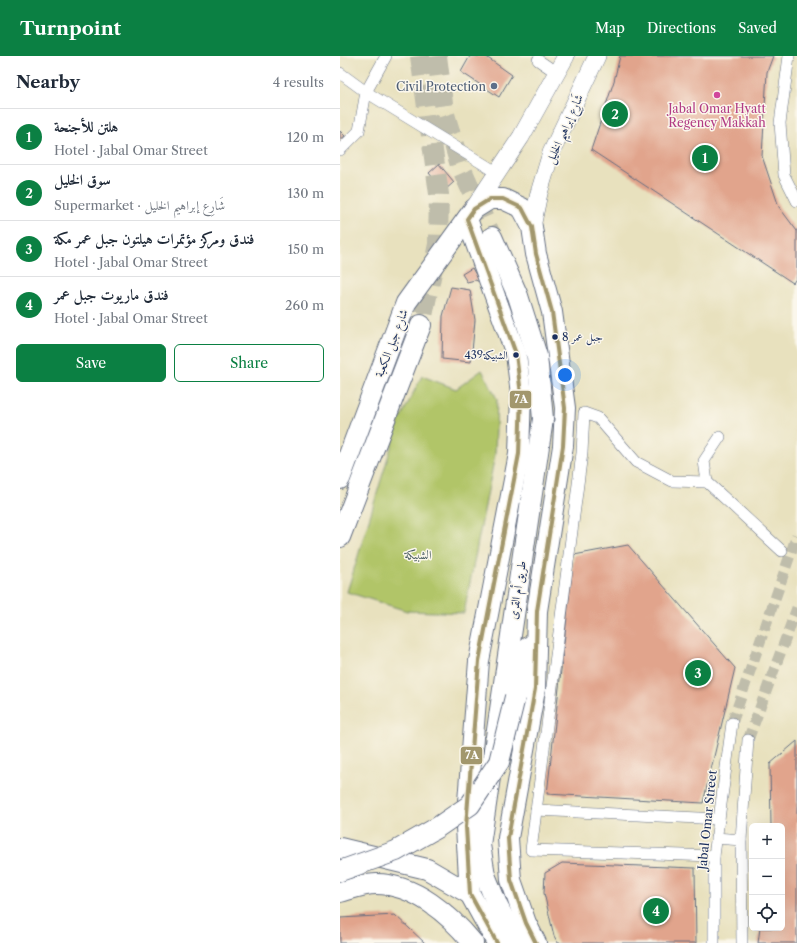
<!DOCTYPE html>
<html lang="en">
<head>
<meta charset="utf-8">
<style>
  body { margin:0; font-family:"Libre Caslon Text",Amiri,serif; background:#f2f2f3; color:#1f2937 }
  .controls { position:absolute; right:12px; bottom:12px; display:grid; overflow:hidden; border-radius:6px; box-shadow:0 4px 16px #0002 }
  .controls button { width:36px; height:36px; display:grid; place-items:center; padding:0; border:0; border-bottom:1px solid #e0e1e3; background:#fff; color:#1f2937; font:20px sans-serif }
  .you { position:absolute; left:225px; top:319px; width:14px; height:14px; margin:-10px; border:3px solid #fff; border-radius:50%; background:#1a73e8; box-shadow:0 0 0 6px #1a73e833 }
  .badge { display:grid; place-items:center; width:26px; height:26px; border-radius:50%; background:#0b8043; color:#fff; font-size:13px; font-weight:700 }
  .pin { position:absolute; translate:-50% -50%; border:2px solid #fff; box-shadow:0 1px 4px #0006 }
  .list { margin:0; padding:0; list-style:none }
  h2 { display:flex; justify-content:space-between; align-items:center; height:52px; margin:0; padding:0 16px; font-size:17px }
  h2 small { font-size:13px; font-weight:400; color:#747a83 }
  .list li { display:grid; grid-template-columns:26px 1fr auto; gap:12px; align-items:center; box-sizing:border-box; height:56px; padding:0 16px; border-top:1px solid #e0e1e3 }
  .list b { display:block; font-size:15px; white-space:nowrap }
  .list p { margin:0; font-size:13px; white-space:nowrap; color:#747a83 }
  .list em { font-size:13px; font-style:normal; color:#747a83 }
  .actions { display:flex; gap:8px; padding:12px 16px }
  .actions a { flex:1; padding:9px 0; border:1px solid #0b8043; border-radius:6px; text-align:center; font-size:14px; color:#0b8043 }
  .actions .main { background:#0b8043; color:#fff }
  .icon { flex:none; width:22px; height:22px; fill:none; stroke:currentColor; stroke-width:2; stroke-linecap:round; stroke-linejoin:round }
  .map { position:relative; flex:none; width:457px; height:887px; overflow:hidden }
  header { display:flex; align-items:center; gap:24px; box-sizing:border-box; height:56px; padding:0 20px; background:#0b8043; color:#fff }
  header strong { font-size:19px }
  nav { display:flex; gap:22px; margin-inline-start:auto; font-size:14px }
  main { display:flex }
  aside { flex:1; background:#fff }
  .map>svg:first-child { display:block }
</style>
</head>
<body>
<header>
<strong>Turnpoint</strong>
<nav><a>Map</a><a>Directions</a><a>Saved</a></nav>
</header>
<main>
<aside>
<h2>Nearby<small>4 results</small></h2>
<ul class="list">
<li><span class="badge">1</span><div><b>هلتن للأجنحة</b><p>Hotel · Jabal Omar Street</p></div><em>120 m</em></li>
<li><span class="badge">2</span><div><b>سوق الخليل</b><p>Supermarket · شَارِع إبراهيم الخليل</p></div><em>130 m</em></li>
<li><span class="badge">3</span><div><b>فندق ومركز مؤتمرات هيلتون جبل عمر مكة</b><p>Hotel · Jabal Omar Street</p></div><em>150 m</em></li>
<li><span class="badge">4</span><div><b>فندق ماريوت جبل عمر</b><p>Hotel · Jabal Omar Street</p></div><em>260 m</em></li>
</ul>
<div class="actions"><a class="main">Save</a><a>Share</a></div>
</aside>
<div class="map">
<svg width="457" height="887" viewBox="0 0 457 887">
  <rect width="100%" height="100%" fill="#fbf7ec"/>
  <filter id="ink" filterUnits="userSpaceOnUse"><feTurbulence type="fractalNoise" baseFrequency=".025" numOctaves="2"/><feDisplacementMap in="SourceGraphic" scale="8" xChannelSelector="R" yChannelSelector="G"/><feConvolveMatrix kernelMatrix="1 2 1 2 8 2 1 2 1" color-interpolation-filters="sRGB"/></filter>
  <filter id="wash" filterUnits="userSpaceOnUse"><feTurbulence type="fractalNoise" baseFrequency=".012" numOctaves="4" result="noise"/><feDisplacementMap in="SourceGraphic" scale="16" xChannelSelector="R" yChannelSelector="G"/><feGaussianBlur stdDeviation="0.9" result="paint"/><feColorMatrix in="noise" values="0 0 0 0 0 0 0 0 0 0 0 0 0 0 0 0 0 1.4 0 .05"/><feComposite in="paint" operator="in"/></filter>
  <g filter="url(#wash)">
    <rect width="100%" height="100%" fill="#e8e1be"/>
    <polygon fill="#b1c568" stroke="#667a63" points="142,314 157,343 155,399 124,557 67,555 7,536 59,365 82,320 116,333"/>
    <g id="blocks">
      <g fill="#e1a48c">
        <polygon points="130,0 145,0 172,19 159,41 121,16"/>
        <polygon points="280,0 433,0 427,16 422,100 439,151 457,175 457,221 453,227 251,94 274,25"/>
        <polygon points="0,75 5,80 0,84"/>
        <polygon points="99,108 114,126 104,135 89,117"/>
        <polygon points="132,212 140,226 135,224 127,226 122,218"/>
        <polygon points="111,231 130,234 135,264 131,306 102,303 103,260"/>
        <polygon points="288,489 395,612 363,747 207,738 234,499"/>
        <polygon points="457,685 457,887 418,887 420,872 442,872 442,770 431,770 430,708"/>
        <polygon points="222,807 355,812 356,887 218,887 214,880 204,837 205,817"/>
        <polygon points="55,859 85,887 0,887 0,862"/>
      </g>
    </g>
  </g>
  <g filter="url(#ink)">
    <use href="#blocks" fill-opacity="0" stroke="#636d80" stroke-width="1"/>
    <g fill="none" stroke-linecap="round" stroke-linejoin="round">
      <g stroke="#bfbdab" stroke-width="11" stroke-dasharray="11 5.5" stroke-linecap="butt">
        <polyline points="392,667 457,479"/>
        <polyline points="408,684 457,552"/>
      </g>
      <g stroke="#bfbdab" stroke-width="20" stroke-dasharray="20 10" stroke-linecap="butt">
        <polyline points="80,0 99,138 98,188 81,269"/>
        <polyline points="97,0 104,55 120,109 152,181"/>
      </g>
      <defs>
        <g id="street">
          <polyline points="449,0 440,67 444,119 457,145"/>
          <polyline points="198,4 217,17"/>
          <polyline points="0,17 26,36 158,117"/>
          <polyline points="0,94 19,75 26,36 46,0"/>
          <polyline points="367,426 442,495"/>
          <polyline points="196,754 379,763"/>
          <polyline points="376,782 401,784"/>
          <polyline points="374,800 191,794 242,397 244,357 258,362 296,406 332,425 367,426 364,405 380,381"/>
          <polyline points="374,887 374,800 392,667"/>
          <polyline points="402,887 401,784 408,684"/>
        </g>
        <g id="primary">
          <polyline points="134,152 181,81 226,0"/>
          <polyline points="192,171 199,137 211,97 257,0"/>
        </g>
        <g id="highway">
          <polyline points="127,163 176,298 181,338 179,398 139,605 126,771 130,838 157,887"/>
          <polyline points="152,181 178,240 197,300 203,363 140,789 145,819 158,851 177,887"/>
          <polyline points="0,423 66,247 134,153 150,143 163,143 182,152 192,171 196,198 212,256 225,352 223,390 197,555 195,633 168,782 171,824 186,867 196,887"/>
          <polyline points="0,481 81,269"/>
          <polyline points="175,641 188,591"/>
          <polyline points="0,792 87,813 130,838"/>
          <path d="M 0,836 C 11,833 24,828 36,828 C 75,828 110,859 133,887"/>
        </g>
      </defs>
      <use href="#street" stroke="#636d80" stroke-width="12"/>
      <use href="#primary" stroke="#636d80" stroke-width="18"/>
      <use href="#highway" stroke="#636d80" stroke-width="22"/>
      <use href="#street" stroke="#fff" stroke-width="11"/>
      <use href="#primary" stroke="#fff" stroke-width="17"/>
      <use href="#highway" stroke="#fff" stroke-width="20"/>
      <defs>
        <polyline id="highway-bridge" points="0,815 56,795 98,771 130,749 159,706 175,641"/>
      </defs>
      <use href="#highway-bridge" stroke="#636d80" stroke-width="22" stroke-linecap="butt"/>
      <use href="#highway-bridge" stroke="#fff" stroke-width="20"/>
      <defs>
        <polyline id="bus-1" points="157,887 130,838 126,771 139,605 179,398 181,338 176,298 127,163 134,153 150,143 163,143 182,152 192,171 196,198 212,256 225,352 223,390 197,555 195,633 168,782 171,824 186,867 196,887"/>
      </defs>
      <use href="#bus-1" stroke="#fbf7ec" stroke-width="7"/>
      <use href="#bus-1" stroke="#a2976d" stroke-width="4"/>
    </g>
  </g>
  <circle fill="#5c6f8a" stroke="#fbf7ec" stroke-width="1.5" cx="154" cy="30" r="4"/>
  <circle fill="#d1479c" stroke="#fbf7ec" stroke-width="1.5" cx="377" cy="39" r="4"/>
  <g fill="#1b2f5e" stroke="#fbf7ec" stroke-width="1.5">
    <circle cx="215" cy="281" r="3.5"/>
    <circle cx="176" cy="299" r="3.5"/>
  </g>
  <g text-anchor="middle" dominant-baseline="central" stroke-width="3" stroke-linejoin="round" paint-order="stroke">
    <g font-size="11" fill="#1b2f5e" stroke="#fbf7ec" text-anchor="start">
      <text x="222" y="281">جبل عمر 8</text>
      <text x="168" y="299" text-anchor="end">الشبيكة439</text>
    </g>
    <g font-size="12" fill="#4e5e75" stroke="#fbf7ec" text-anchor="end">
      <text x="146" y="30">Civil Protection</text>
    </g>
    <g font-size="12" fill="#b23c85" stroke="#fbf7ec">
      <text x="377" y="52">Jabal Omar Hyatt<tspan x="377" dy="14">Regency Makkah</tspan></text>
    </g>
    <g font-size="12" fill="#1b2f5e" stroke="#fbf7ec">
      <text transform="translate(224 73) rotate(-66)">شَارِع إبراهيم الخليل</text>
      <text transform="translate(51 287) rotate(-69)">شارع جبل الكعبة</text>
      <text transform="translate(177 534) rotate(-81)">طريق أم القرى</text>
      <text transform="translate(367 764) rotate(-84)">Jabal Omar Street</text>
    </g>
    <g font-size="12" fill="#485c61" stroke="#fbf7ec">
      <text x="78" y="498">الشبيكة</text>
    </g>
  </g>
  <g stroke="#fbf7ec" stroke-width="1.5">
    <rect x="169" y="334" width="23" height="19" rx="4" fill="#a2976d"/>
    <rect x="120" y="690" width="23" height="19" rx="4" fill="#a2976d"/>
  </g>
  <g font-size="11" text-anchor="middle" font-weight="bold" fill="#fff">
    <text x="181" y="347">7A</text>
    <text x="132" y="703">7A</text>
  </g>
</svg>
<div class="controls">
<button>+</button>
<button>−</button>
<button><svg class="icon" aria-label="locate" viewBox="0 0 24 24"><circle cx="12" cy="12" r="6"/><path d="M12 2v4M12 18v4M2 12h4M18 12h4"/></svg></button>
</div>
<div class="you"></div>
<div class="pin badge" style="left:365px;top:102px">1</div>
<div class="pin badge" style="left:275px;top:58px">2</div>
<div class="pin badge" style="left:358px;top:617px">3</div>
<div class="pin badge" style="left:316px;top:855px">4</div>
</div>
</main>
</body>
</html>
